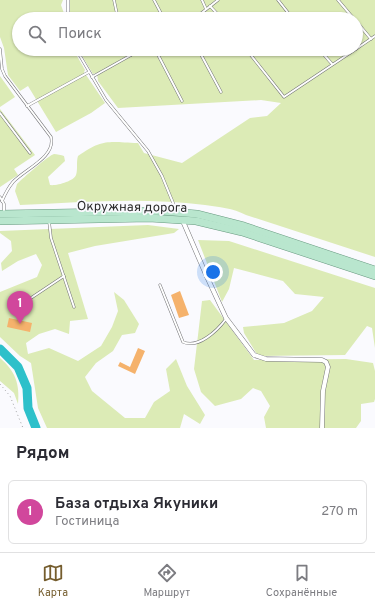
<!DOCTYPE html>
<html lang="ru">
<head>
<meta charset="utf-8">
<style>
  body { margin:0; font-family:Overpass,sans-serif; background:#f2f2f3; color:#2b2b33 }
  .you { position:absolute; left:213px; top:272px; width:14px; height:14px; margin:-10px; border:3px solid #fff; border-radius:50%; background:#1a73e8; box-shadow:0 0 0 6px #1a73e833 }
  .badge { display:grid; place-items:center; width:26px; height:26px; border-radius:50%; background:#755d2e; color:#fff; font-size:13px; font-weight:700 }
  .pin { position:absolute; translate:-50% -33px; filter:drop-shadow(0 1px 2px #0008) }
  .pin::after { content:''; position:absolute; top:21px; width:14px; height:12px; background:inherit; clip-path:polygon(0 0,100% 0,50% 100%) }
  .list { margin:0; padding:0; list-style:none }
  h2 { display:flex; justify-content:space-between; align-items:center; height:52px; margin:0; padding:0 16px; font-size:17px }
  h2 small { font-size:13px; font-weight:400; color:#7c7c81 }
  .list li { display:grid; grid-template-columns:26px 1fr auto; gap:12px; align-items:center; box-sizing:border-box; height:64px; margin:0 8px 8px; padding:0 8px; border:1px solid #e1e1e2; border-radius:6px }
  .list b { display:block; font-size:15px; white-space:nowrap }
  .list p { margin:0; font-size:13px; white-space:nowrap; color:#7c7c81 }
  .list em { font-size:13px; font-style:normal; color:#7c7c81 }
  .icon { flex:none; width:22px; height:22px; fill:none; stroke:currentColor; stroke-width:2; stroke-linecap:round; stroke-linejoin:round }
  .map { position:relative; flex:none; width:375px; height:428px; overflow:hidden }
  .search { position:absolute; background:#fff; box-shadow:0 1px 3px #0004; left:12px; right:12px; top:12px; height:44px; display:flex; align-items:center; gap:10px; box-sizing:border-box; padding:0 14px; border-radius:22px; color:#7c7c81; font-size:15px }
  .sheet { height:124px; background:#fff }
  nav { display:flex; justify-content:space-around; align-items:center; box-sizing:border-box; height:56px; border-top:1px solid #e1e1e2; background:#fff; font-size:11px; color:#7c7c81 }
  nav a { display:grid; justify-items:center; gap:2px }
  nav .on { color:#755d2e }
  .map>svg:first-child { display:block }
</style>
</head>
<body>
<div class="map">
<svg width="375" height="428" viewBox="0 0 375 428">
  <rect width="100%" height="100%" fill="#fafafe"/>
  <g fill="#dcebb6">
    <polygon points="0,0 63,0 61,5 66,19 19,19 19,49 73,49 85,70 84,72 105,103 91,113 56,132 28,86 20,91 8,75 4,48 0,37"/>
    <path d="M 70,0 L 375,0 L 375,257 L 246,215 C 233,208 219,207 205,205 C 143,197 81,202 20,205 L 15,191 L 17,184 C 23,178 49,155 54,154 C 57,154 61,155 64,156 L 65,161 L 48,177 L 50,185 C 57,186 74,181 76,175 C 78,169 76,162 78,156 C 103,138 109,142 138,143 L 144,153 L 182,163 L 250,118 L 267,116 L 281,103 L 261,100 L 118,108 L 98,81 L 97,73 L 93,74 L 78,49 L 356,49 L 356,19 L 70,19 Z"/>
    <polygon points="0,76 15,97 0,107"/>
    <polygon points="0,109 35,155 14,169 18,175 0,187"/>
    <polygon points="148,225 179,229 174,233 95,246 68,253 88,319 70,321 69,334 55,329 39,334 26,343 28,354 49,348 78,361 101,346 112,327 118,311 114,292 124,300 139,324 135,333 122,335 113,351 96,363 85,377 92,391 125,418 145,418 154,402 170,391 166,369 176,359 187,386 205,415 200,424 184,414 180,428 47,428 38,408 31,363 20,356 0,337 0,292 37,277 42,265 36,254 18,261 2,271 1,263 12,251 11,241 0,233 0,231"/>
    <polygon points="198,240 229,241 375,288 375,348 372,328 367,326 345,355 258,356 244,333 243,327 284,323 312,311 324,297 295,294 283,281 234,268 229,289 222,302"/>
    <polygon points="210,300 254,360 346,359 373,363 375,371 375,399 374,402 361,404 361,421 356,428 266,428 264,417 270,406 261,391 253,388 241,399 215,406 201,392 194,369 202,301"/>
    <path d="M 0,358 C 15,371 20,383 18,404 L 14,393 L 0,381 Z"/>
  </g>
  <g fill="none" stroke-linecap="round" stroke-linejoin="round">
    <polyline stroke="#2dc0ca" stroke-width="9" points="0,349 18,367 27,388 28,408 36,428"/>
  </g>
  <g fill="#f5b26c">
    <polygon points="180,291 189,315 179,318 171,295"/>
    <polygon points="9,318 32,323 30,332 7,327"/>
    <polygon points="138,348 145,351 135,374 118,366 120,362 130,367"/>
  </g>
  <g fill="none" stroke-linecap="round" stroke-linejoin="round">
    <defs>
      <g id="lane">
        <polyline points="68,0 68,19"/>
        <polyline points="114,0 118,19"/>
        <polyline points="154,0 164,19"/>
        <polyline points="202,0 206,9"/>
        <polyline points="278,0 293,19"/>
        <polyline points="338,0 354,19"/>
        <polyline points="210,6 222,19"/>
        <polyline points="194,19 218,0"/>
        <polyline points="356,21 371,39"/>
        <path d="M 0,49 L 2,69 L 5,76 L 51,137 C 56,157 25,169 13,182 C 8,188 5,194 2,201"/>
        <polyline points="76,49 106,100 148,151 162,176 176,210"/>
        <polyline points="129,49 131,55"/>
        <polyline points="155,49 182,101"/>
        <polyline points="198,49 221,92"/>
        <polyline points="246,49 284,97 356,49"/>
        <polyline points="319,49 332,64"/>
        <polyline points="356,49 375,36"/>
        <polyline points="92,77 142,49"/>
        <polyline points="27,106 89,72"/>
        <polyline points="0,113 30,153"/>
        <polyline points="0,197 4,204 4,213"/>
        <polyline points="49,221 51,238 74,307"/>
        <path d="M 160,285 L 183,342 C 198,349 217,331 226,319"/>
        <polyline points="17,311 31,298 64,276"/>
      </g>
      <polyline id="street" points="182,219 207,277 226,318 254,355 266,359 322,360 326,362 328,367 323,391 322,428"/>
      <g id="primary">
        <polyline points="0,214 162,211 197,214 244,226 375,270"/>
        <polyline points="0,221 149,218 196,221 242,232 375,276"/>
      </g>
    </defs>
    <use href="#lane" stroke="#757578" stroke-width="3"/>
    <use href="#street" stroke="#757578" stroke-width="5"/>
    <use href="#primary" stroke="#699a80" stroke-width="8"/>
    <polyline stroke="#a4a4a7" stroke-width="1" stroke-dasharray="1 3" stroke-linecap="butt" points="0,384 10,396 23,428"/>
    <use href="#lane" stroke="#fff" stroke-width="2"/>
    <use href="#street" stroke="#fff" stroke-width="4"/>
    <use href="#primary" stroke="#b9e6ce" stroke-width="7"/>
  </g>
  <g text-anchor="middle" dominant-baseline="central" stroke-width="3.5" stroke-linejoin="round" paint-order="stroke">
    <g font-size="13" fill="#2b2b2c" stroke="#fafafe">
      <text transform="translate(132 208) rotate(1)">Окружная дорога</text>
    </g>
  </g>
</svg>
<div class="you"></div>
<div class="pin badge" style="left:20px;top:324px;background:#d1479c">1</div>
<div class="search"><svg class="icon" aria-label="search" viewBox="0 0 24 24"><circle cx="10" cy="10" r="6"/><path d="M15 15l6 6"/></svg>Поиск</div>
</div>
<section class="sheet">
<h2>Рядом<small></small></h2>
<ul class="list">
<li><span class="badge" style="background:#d1479c">1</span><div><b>База отдыха Якуники</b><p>Гостиница</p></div><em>270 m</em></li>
</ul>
</section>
<nav>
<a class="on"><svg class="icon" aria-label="map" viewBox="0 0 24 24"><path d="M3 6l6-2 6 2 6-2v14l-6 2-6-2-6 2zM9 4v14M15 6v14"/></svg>Карта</a>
<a><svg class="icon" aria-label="directions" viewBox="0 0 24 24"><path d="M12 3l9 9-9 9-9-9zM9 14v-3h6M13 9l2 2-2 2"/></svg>Маршрут</a>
<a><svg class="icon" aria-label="saved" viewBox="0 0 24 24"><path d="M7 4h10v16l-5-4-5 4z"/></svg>Сохранённые</a>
</nav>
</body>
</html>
